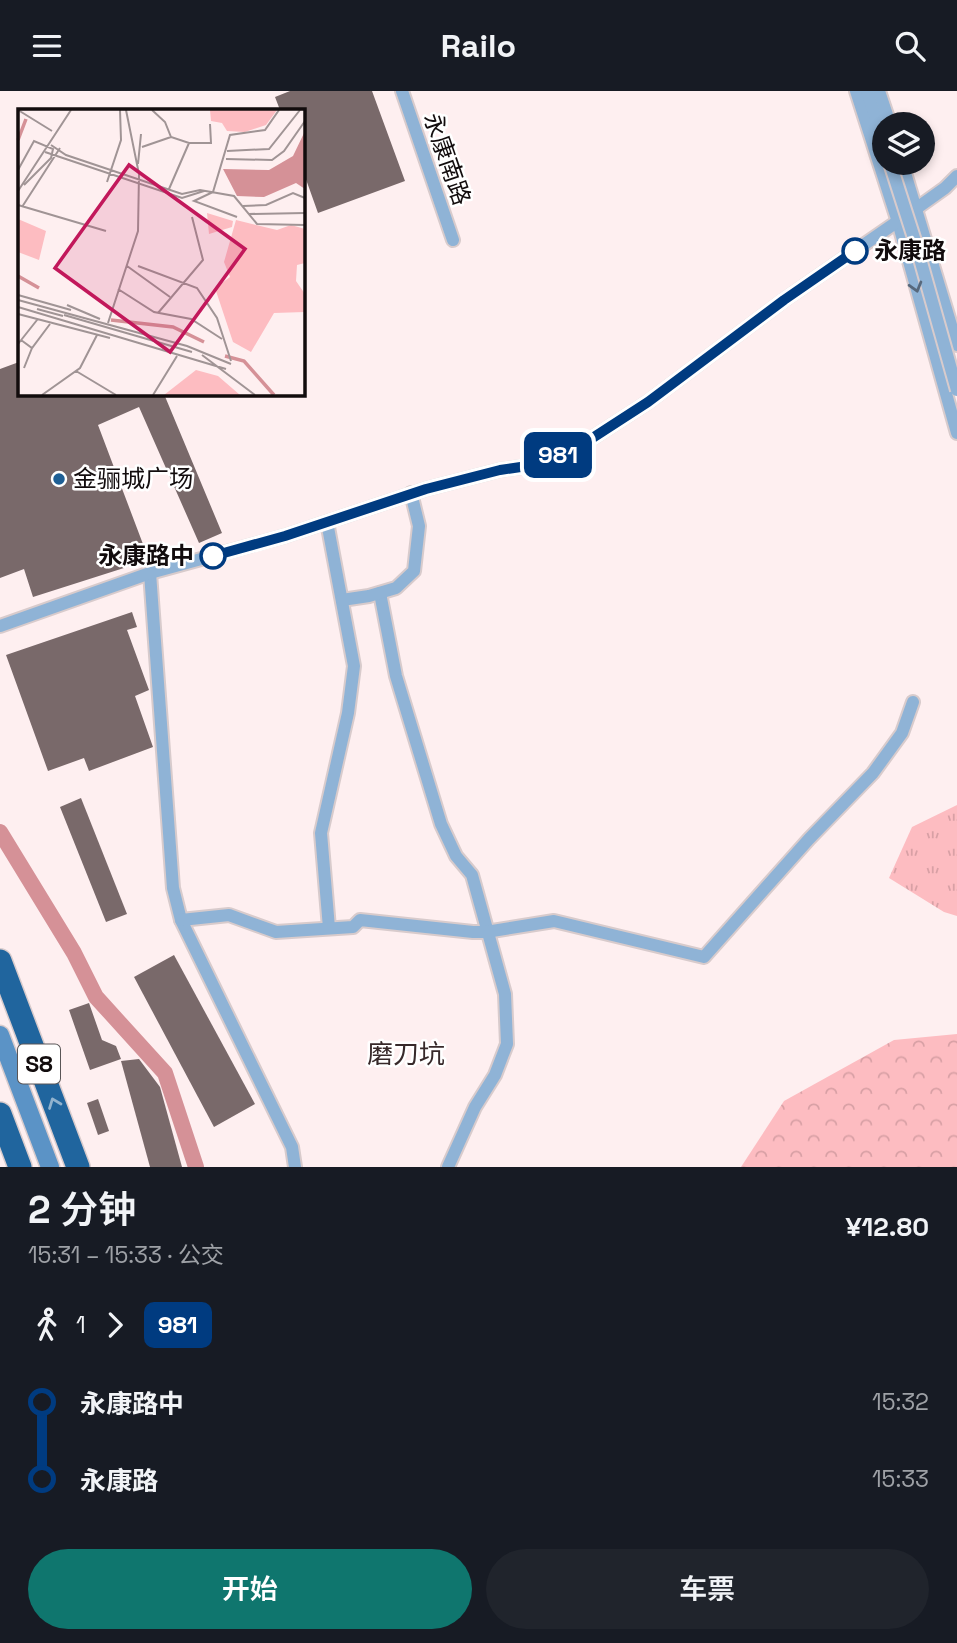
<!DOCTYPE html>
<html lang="zh">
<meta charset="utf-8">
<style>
:root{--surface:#171b24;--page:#20242c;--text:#f1f3f6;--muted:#9ea1a6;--accent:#0f766e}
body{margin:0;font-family:"Space Grotesk","Noto Sans SC",sans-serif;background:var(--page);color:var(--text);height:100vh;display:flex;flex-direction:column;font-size:26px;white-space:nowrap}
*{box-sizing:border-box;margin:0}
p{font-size:23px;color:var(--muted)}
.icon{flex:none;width:38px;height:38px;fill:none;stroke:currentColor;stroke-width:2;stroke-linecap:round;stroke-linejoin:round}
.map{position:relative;height:1076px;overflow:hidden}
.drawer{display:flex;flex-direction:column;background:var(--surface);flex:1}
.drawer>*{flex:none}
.badge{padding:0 14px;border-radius:10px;font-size:24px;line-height:46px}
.controls{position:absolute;left:872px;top:21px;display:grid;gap:14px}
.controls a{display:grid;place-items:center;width:63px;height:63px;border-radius:50%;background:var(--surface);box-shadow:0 4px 10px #0003;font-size:35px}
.map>.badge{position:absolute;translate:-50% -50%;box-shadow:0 0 0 4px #fff}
.legs{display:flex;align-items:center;gap:10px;height:77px;padding:0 28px;font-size:23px}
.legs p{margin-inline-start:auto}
.overview{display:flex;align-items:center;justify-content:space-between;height:119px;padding:0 28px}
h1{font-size:38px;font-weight:600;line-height:52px}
.cta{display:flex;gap:14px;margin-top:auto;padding:14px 28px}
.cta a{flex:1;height:80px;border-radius:42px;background:var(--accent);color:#fff;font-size:28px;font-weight:600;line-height:80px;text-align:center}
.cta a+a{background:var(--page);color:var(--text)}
ul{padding:0 28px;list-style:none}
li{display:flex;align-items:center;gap:24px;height:77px;font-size:26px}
li i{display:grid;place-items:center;width:10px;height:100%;margin:0 9px;background:currentColor}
li i::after{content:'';width:18px;height:18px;margin:-9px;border:5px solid;border-radius:50%;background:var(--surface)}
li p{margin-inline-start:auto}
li:first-child i{background:linear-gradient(#0000 50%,currentColor 0)}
li:last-child i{background:linear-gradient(currentColor 50%,#0000 0)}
header{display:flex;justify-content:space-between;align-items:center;height:91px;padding:0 28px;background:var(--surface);font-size:32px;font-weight:600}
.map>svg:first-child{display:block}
.forest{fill:url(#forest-crowns)}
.park{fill:url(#park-tufts)}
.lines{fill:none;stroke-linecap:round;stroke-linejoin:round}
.canal{stroke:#d59197;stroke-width:16}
.building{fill:#79696a}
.street-casing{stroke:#d8cbcc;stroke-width:16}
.secondary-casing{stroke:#d8cbcc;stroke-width:21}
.highway-casing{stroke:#d8cbcc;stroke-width:26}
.street{stroke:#8fb3d6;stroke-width:12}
.secondary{stroke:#5b93c6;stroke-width:18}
.highway{stroke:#20659e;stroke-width:23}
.street-bridge-casing{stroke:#d8cbcc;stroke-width:16;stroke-linecap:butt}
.street-bridge{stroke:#8fb3d6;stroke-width:12}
.oneway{stroke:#57687c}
.oneway2{stroke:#90b2ce}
.line-1-casing{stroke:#fff;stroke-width:16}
.line-1{stroke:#003b80;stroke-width:10}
.stop-1-dot{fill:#fff;stroke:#003b80;stroke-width:3.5}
.poi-dot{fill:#1e5f95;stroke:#fff;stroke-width:2.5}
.labels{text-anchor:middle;stroke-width:5;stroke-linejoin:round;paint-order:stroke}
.shield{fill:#fff;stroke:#595556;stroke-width:2}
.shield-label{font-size:23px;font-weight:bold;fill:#120c0d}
.street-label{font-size:24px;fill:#120c0d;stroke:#fff}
.stop-label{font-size:24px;font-weight:bold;fill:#120c0d;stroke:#fff;text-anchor:start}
.poi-label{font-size:24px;fill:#120c0d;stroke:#fff;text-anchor:start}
.neighbourhood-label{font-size:26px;fill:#37292a;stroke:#fff}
.inset-river{fill:none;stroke:#d59197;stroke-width:3.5}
.inset-road{fill:none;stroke:#a09495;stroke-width:2}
.view{fill:#c2185b;fill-opacity:0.15;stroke:#c2185b;stroke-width:3.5}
.inset-edge{fill:none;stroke:#120c0d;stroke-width:3.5}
</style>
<header><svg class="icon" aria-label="menu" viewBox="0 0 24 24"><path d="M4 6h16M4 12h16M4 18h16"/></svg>Railo<svg class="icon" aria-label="search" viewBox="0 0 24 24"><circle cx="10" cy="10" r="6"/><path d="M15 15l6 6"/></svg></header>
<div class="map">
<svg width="957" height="1076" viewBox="0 0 957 1076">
<defs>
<pattern id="forest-crowns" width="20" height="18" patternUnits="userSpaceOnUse" patternTransform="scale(1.75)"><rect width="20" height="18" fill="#fdbcc1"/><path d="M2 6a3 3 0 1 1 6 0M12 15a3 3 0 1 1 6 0" fill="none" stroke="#d8a0a5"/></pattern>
<pattern id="park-tufts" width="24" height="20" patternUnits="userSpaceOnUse" patternTransform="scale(1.75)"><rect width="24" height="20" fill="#fdbcc1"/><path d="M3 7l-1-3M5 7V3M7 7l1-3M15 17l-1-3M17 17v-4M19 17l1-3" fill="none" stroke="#d8a0a5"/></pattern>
</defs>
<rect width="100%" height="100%" fill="#feeff0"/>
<polygon class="forest" points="957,943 957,1076 741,1076 784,1010 894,949"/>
<polygon class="park" points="957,714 957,825 944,821 889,787 912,736"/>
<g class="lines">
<polyline class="canal" points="0,741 74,862 96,906 165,982 196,1076"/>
</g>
<g class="building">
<polygon points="290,0 372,0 405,90 318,122 303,80 303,19 280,19 275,6"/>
<polygon points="19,271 19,303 164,303 222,442 199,452 139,316 98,334 149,469 33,506 24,478 0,487 0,278"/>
<polygon points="132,521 137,536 127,539 149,599 135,605 153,656 89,680 84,667 48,680 6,564"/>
<polygon points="81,707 127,823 106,831 60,716"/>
<polygon points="174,864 255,1013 214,1036 134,886"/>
<polygon points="89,912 102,949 116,955 121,968 90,979 69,919"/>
<polygon points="139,968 160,996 182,1076 150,1076 121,970"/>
<polygon points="98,1008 109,1040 98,1044 87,1012"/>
</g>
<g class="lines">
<defs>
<g id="street">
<polyline points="402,0 453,149"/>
<polyline points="856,0 898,131 957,342"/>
<polyline points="867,0 884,52"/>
<polyline points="879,0 890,33"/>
<polyline points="902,72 957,254"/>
<polyline points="327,431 354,575 348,622 321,742 329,837"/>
<polyline points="150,482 173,797 181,829 292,1056 295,1076"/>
<polyline points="380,502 396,585 441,733 456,765 472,784 505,903 507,953 495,984 475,1016 448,1076"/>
<polyline points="342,509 369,505 396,497 414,480 419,435 411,402"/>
<polyline points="0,535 150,482 285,445 426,398 500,379 541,373 594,346 648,311 784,209 917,117 945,97 957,85"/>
<polyline points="181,829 229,824 276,841 353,836 360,829 473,841 486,841 554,830 704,866 809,748 873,682 902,642 913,611"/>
</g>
<polyline id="secondary" points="0,944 50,1076"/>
<g id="highway">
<polyline points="0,870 78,1076"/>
<polyline points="0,1023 20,1076"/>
</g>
</defs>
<use href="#street" class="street-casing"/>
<use href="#secondary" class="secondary-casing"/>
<use href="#highway" class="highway-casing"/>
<use href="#street" class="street"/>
<use href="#secondary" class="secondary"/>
<use href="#highway" class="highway"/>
<defs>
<polyline id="street-bridge" points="890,72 915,150 957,299"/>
</defs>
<use href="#street-bridge" class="street-bridge-casing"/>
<use href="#street-bridge" class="street-bridge"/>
</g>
<defs><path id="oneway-chevron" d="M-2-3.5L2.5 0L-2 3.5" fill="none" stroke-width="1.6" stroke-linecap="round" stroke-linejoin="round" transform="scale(1.75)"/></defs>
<use class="oneway" href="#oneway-chevron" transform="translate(916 196) rotate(74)"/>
<use class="oneway2" href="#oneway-chevron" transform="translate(54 1012) rotate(-111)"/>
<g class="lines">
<defs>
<polyline id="line-1" points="213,465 285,445 426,398 500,379 541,373 594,346 648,311 784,209 855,160"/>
</defs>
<use href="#line-1" class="line-1-casing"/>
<use href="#line-1" class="line-1"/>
</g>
<g class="stop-1-dot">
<circle cx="855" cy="160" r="12"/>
<circle cx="213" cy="465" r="12"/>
</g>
<circle class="poi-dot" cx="59" cy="388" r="7"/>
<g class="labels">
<rect class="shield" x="18" y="953.5" width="42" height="39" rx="5"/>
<g class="shield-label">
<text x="39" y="981">S8</text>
</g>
<g class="street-label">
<text transform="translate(447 68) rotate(71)" y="8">永康南路</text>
</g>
<g class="stop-label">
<text x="874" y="168">永康路</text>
<text x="194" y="473" text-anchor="end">永康路中</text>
</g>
<g class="poi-label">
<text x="73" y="396">金骊城广场</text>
</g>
<g class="neighbourhood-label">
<text x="406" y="972">磨刀坑</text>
</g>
</g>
<g transform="translate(18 18)">
<rect width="287" height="287" fill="#feeff0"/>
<path d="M192,1H259L248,16L227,23L209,22L204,14L193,12ZM218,111L259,121L273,116L287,120V154L279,156L278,172L287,185V203L256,204L233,243L215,233L197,179L212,168L206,153Z" fill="#fdbcc1"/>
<path d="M189,104L215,112L214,118L191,125ZM0,110L28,122L21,151L0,143ZM178,261L200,267L222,286H146Z" fill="#fdbcc1"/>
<path d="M287,22V80L278,74L246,88L219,87L205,60L251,61L275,47Z" fill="#d59197"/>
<path class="inset-river" d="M0,31L8,10M0,167L21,179M93,211L155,218L186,233M207,247L226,252L256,286"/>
<path class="inset-road" d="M0,1L34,22M134,1L147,13L153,28L171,34H193L192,15M33,36L48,46L164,85L182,81L216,87L239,115L287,116M124,38L153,28M209,42L251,40L282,1M27,43L164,89L186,82M208,50L254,51L266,42L287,12M120,55L123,25M0,61L16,32L35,40L33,49L6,76M89,73L103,31L102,1M151,80L171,34M0,82L53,1M0,96L88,122M225,97L248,96L275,84L287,89M4,98L42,39M231,105L287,104M219,108L176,92L195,83L212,26L247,21L261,1M109,157L152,188M120,157L179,179L199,209L213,252M100,180L136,203L173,210L204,230M0,186L53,201M0,191L169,237L213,255M49,196L82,210M0,198L208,260M19,200L45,207M140,204L185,151L174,108M0,205L92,229M46,206L174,243M90,214L120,122L121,65L108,1M3,231L14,239L32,215M0,235L19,211M184,246L237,286M6,259L14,239M58,262L98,286M24,286L62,259L79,226M135,286L159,247"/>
<path class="view" d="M111,56L227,140L152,243L37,159Z"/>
<rect width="287" height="287" class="inset-edge"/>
</g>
</svg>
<div class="controls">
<a><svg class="icon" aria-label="layers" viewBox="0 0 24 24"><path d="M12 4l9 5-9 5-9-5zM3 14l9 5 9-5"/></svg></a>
</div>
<b class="badge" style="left:558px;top:364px;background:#003b80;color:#fff">981</b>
</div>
<section class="drawer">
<div class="overview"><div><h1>2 分钟</h1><p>15:31 – 15:33 · 公交</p></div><b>¥12.80</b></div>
<div class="legs"><svg class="icon" aria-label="walk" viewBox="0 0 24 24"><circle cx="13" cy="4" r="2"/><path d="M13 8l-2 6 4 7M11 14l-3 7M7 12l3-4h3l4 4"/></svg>1<svg class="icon" aria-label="forward" viewBox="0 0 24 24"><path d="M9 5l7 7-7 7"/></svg><b class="badge" style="background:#003b80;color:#fff">981</b></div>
<ul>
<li><i style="color:#003b80"></i><b>永康路中</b><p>15:32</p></li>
<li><i style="color:#003b80"></i><b>永康路</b><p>15:33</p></li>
</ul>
<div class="cta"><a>开始</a><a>车票</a></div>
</section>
